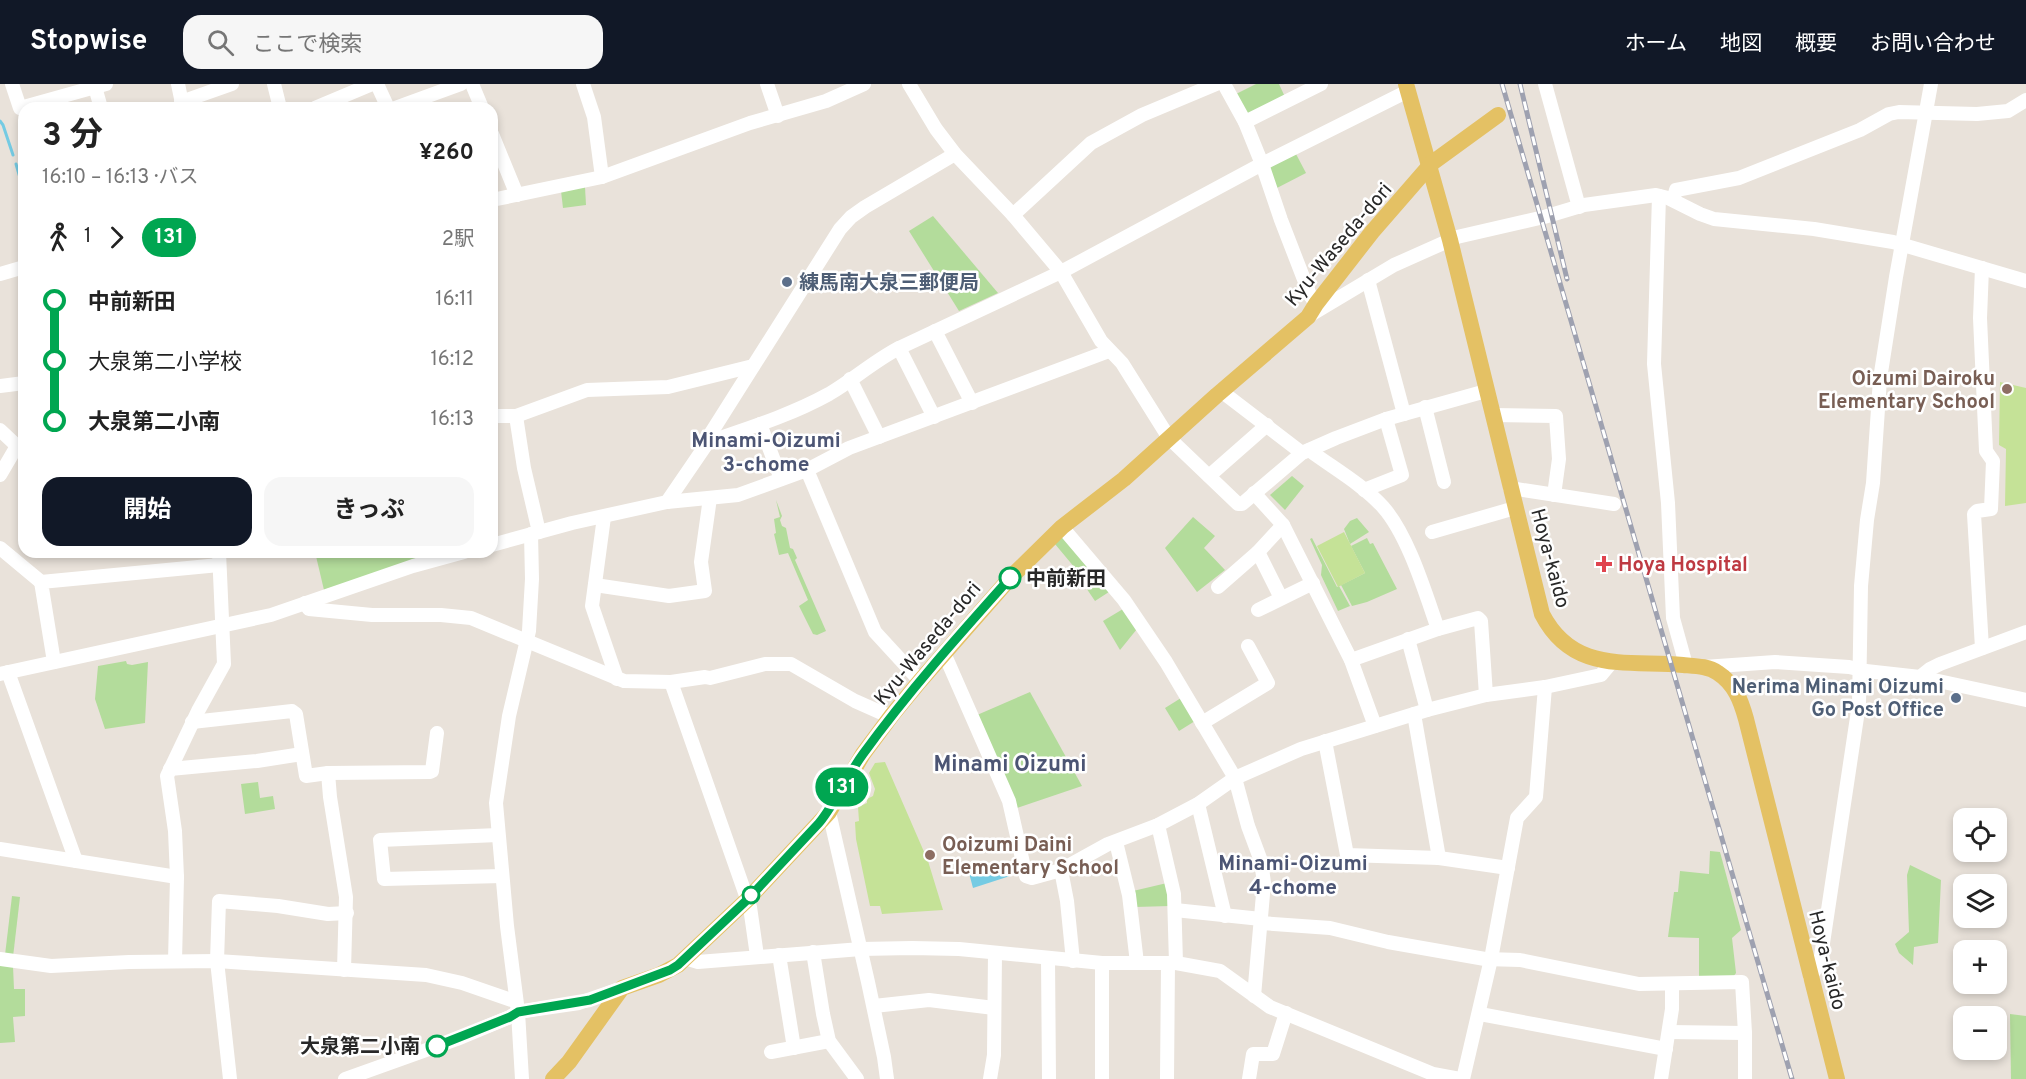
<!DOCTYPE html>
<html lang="ja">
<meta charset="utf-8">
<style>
:root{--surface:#fff;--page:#f6f6f6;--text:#222;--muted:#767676;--accent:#111827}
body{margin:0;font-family:Overpass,"Noto Sans JP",sans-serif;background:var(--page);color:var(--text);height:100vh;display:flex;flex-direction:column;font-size:22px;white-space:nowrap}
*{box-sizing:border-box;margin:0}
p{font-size:20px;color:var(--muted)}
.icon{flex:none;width:33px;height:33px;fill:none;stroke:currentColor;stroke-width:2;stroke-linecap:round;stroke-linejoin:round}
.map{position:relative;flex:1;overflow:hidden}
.details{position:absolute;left:18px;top:18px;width:480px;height:456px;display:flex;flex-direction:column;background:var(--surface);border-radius:18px;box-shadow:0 3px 9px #0003}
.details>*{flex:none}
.badge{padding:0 12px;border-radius:20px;font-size:21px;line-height:39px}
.fabs{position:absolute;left:1953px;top:724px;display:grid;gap:12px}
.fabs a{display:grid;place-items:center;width:54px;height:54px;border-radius:12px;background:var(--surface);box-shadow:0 3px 9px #0003;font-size:30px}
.map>.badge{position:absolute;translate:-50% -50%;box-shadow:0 0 0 3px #fff}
.legs{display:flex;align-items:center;gap:9px;height:66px;padding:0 24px;font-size:20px}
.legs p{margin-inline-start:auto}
.headline{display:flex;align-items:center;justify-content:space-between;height:102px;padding:0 24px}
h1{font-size:33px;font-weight:700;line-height:45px}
.button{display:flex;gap:12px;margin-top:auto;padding:12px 24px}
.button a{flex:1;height:69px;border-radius:18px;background:var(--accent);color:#fff;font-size:24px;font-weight:700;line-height:69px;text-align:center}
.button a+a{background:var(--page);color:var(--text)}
ul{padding:0 24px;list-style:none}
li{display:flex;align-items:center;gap:21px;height:60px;font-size:22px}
li i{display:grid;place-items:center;width:9px;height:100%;margin:0 8px;background:currentColor}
li i::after{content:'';width:15px;height:15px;margin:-8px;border:4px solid;border-radius:50%;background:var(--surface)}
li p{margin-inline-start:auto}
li:first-child i{background:linear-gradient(#0000 50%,currentColor 0)}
li:last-child i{background:linear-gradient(currentColor 50%,#0000 0)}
header{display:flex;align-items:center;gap:36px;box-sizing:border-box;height:84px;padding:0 30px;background:var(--accent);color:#fff}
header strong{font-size:28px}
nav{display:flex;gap:33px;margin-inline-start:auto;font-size:21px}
.search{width:420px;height:54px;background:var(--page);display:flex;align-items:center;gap:15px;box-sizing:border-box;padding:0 21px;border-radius:18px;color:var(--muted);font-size:22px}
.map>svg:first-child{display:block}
.green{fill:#b3dc9b}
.pitch{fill:#c5e297}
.water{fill:#75cbe3}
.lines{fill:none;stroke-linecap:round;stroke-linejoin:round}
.stream{stroke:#75cbe3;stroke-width:3}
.minor{stroke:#fff;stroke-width:14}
.major{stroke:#e4c164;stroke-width:16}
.rail-casing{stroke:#9ea1b0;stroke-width:5}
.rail{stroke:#fff;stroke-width:3;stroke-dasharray:9;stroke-linecap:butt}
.line-1-casing{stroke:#fff;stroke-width:14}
.line-1{stroke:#00a651;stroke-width:9}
.service-dot{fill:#5c6f8a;stroke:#fff;stroke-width:2}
.education-dot{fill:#8d6e63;stroke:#fff;stroke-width:2}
.health-dot{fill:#e0444e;stroke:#fff;stroke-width:2}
.stop-1-dot{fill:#fff;stroke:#00a651;stroke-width:3}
.labels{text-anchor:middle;stroke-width:5;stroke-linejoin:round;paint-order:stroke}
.street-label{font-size:20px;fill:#282828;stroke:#fff}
.service-label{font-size:20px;font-weight:bold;fill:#4e5e75;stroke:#fff;text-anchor:start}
.education-label{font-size:20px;font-weight:bold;fill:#785e54;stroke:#fff;text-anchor:end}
.health-label{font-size:20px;font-weight:bold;fill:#be3a42;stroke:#fff;text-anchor:start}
.stop-label{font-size:20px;font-weight:bold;fill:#282828;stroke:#fff;text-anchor:start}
.neighbourhood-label{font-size:21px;font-weight:bold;fill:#4c5574;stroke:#fff}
.quarter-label{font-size:22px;font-weight:bold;fill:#4c5574;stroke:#fff}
</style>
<header>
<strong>Stopwise</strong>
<div class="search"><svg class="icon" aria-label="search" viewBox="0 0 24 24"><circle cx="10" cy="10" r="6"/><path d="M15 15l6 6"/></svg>ここで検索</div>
<nav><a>ホーム</a><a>地図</a><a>概要</a><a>お問い合わせ</a></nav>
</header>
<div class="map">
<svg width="2026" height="995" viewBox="0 0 2026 995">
<rect width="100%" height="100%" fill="#e9e2da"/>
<g class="green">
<polygon points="1256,0 1279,0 1285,13 1249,31 1234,11"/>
<polygon points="1296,70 1306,89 1275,105 1269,86 1270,83"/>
<polygon points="585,103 586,121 563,124 561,107"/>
<polygon points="933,132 998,209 959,227 909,147"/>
<polygon points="1292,392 1304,402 1285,426 1270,411"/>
<polygon points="776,416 782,432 780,436 782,442 786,444 790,464 793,465 797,474 795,476 826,547 817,551 813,550 799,522 808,516 788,469 779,471 774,450 776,449 774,435 780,433"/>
<polygon points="1193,433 1215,452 1204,464 1225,486 1197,508 1165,464"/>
<polygon points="1357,434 1369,448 1350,460 1344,445 1350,437"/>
<polygon points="1063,451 1112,506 1095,517 1078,492 1080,490 1055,460"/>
<polygon points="1312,454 1337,503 1339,502 1350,522 1338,527 1321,491 1322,481 1310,455"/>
<polygon points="1367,454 1370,460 1373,459 1397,505 1367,518 1352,522 1341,501 1365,489 1351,462"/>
<polygon points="315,468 435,468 435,469 324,506"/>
<polygon points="1123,525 1137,545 1120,566 1103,537"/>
<polygon points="126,577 127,580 132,581 148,578 145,639 105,645 95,615 98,582"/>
<polygon points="1030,608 1082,702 1017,724 977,631"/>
<polygon points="1181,614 1195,637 1179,647 1165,624"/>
<polygon points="258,698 260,714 273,712 275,725 245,730 241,700"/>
<polygon points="1710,767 1720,768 1741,846 1732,854 1736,889 1733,893 1699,894 1699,854 1668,853 1674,808 1678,808 1680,787 1709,790"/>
<polygon points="1910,781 1941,796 1938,859 1914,863 1913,881 1899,869 1895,860 1909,848 1907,791"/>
<polygon points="1167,799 1170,822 1135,823 1133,807"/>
<polygon points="12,812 20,813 13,873 5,871"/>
<polygon points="0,880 13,882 14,905 25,905 25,932 13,933 15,958 0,959"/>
<polygon points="2010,930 2026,932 2026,995 2011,995"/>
</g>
<g class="pitch">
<polygon points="2000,298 2026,304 2026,419 2005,422 2006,365 1999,361"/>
<polygon points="1344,448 1365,489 1338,503 1317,462"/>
<polygon points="885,678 928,777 943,826 882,830 880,822 870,822 856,755 855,738 859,737 858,723 867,719 867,715 873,712 875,705 869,689 875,679"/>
</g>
<polygon class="water" points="1006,778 1010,792 973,804 969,789"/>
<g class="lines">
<g class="stream">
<polyline points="0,37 3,41 13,71"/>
<polyline points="16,80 23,104"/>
</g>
<g class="minor">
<polyline points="12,0 20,24 106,0"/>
<polyline points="178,0 183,24"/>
<polyline points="274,0 280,24"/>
<polyline points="377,0 388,24"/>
<polyline points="472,0 482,24"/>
<polyline points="583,0 594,33 602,93"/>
<polyline points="767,0 778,32"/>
<polyline points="909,0 936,45 955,70 1013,131 1061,188 1101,257 1122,279 1169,354 1238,420 1242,420 1302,369 1336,354 1386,335 1486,307"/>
<polyline points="1224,0 1245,38 1262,80 1281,136 1310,211 1319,225"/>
<polyline points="1545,0 1579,123"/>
<polyline points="95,3 101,24"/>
<polyline points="181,18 232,0"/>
<polyline points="315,24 372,0"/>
<polyline points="395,24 461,0"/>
<polyline points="1245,38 1321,0"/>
<polyline points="492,50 517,111"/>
<polyline points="1659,112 1654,280 1668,419 1673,534 1686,581"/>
<polyline points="492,116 602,93 750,39 826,17 864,0"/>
<polyline points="1673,116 1676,106 1739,94 1860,46 1889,30 1899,28 1977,30 2008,27 2026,16"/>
<polyline points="1013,131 1091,59 1142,31 1216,0"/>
<polyline points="1982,184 1980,234 1986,367 1993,377 1991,425 1977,427 1974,430 1982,564"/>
<polyline points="0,190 24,183"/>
<polyline points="1368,196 1404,330"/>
<polyline points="1312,230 1394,181 1457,153 1544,133 1584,121 1656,111 1668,114 1700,130 1714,135 1814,145 1893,158 2026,197"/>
<polyline points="935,247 972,319"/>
<polyline points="899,264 934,333"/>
<polyline points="850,295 879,353"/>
<polyline points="0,302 24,299"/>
<polyline points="1221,307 1302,369"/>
<polyline points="1425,323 1444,398"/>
<polyline points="1493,331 1556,332 1559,375 1554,411"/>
<polyline points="492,332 516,332 587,306 668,303 753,282"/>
<polyline points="516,332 524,384 539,448"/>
<polyline points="760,340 781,395"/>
<polyline points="0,346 17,362 0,391"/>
<path d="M708,358C749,344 791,331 829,310C853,296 874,277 899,264L1061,188L1262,80L1408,7"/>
<path d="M1309,366C1333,384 1362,400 1383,423C1408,451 1425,508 1438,545"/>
<polyline points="807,386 875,548 920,597"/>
<polyline points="1209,392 1267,341"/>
<polyline points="1510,404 1614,420"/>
<polyline points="1364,406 1402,391 1386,335"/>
<polyline points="1254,409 1283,441 1292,459 1351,576 1375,642"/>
<polyline points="667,418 708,358 711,349 840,145 851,133 865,123 955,70"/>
<polyline points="604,433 592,522 617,595"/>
<polyline points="1062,443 1124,516 1166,578 1235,694 1248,742 1261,777 1264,799 1254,912"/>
<polyline points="1432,448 1515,424"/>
<polyline points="492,461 572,439 667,418 738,411 807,386 849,364 1109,267"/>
<polyline points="0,464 41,498"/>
<polyline points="1258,468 1281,514"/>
<polyline points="595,501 669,512 705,507 701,478 710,414"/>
<polyline points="1218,503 1258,468 1283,441"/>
<polyline points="305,519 309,525 372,531 441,531 471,534 624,597 671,598 705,593 710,594 765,580 791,580 855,617 891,633"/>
<polyline points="1258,526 1313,499"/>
<polyline points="1408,555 1427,626"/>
<polyline points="944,569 1009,717 1026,792 1032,794 1061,786 1108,760 1158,741 1198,720 1235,694 1301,665 1427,626 1486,611 1545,603 1601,591 1611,579"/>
<polyline points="1351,576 1438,545 1478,534 1481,537 1486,611"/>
<polyline points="54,578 41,498 219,481"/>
<polyline points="1704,583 1775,578 1849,583 1866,587 1920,593 2026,616"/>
<polyline points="8,588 76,777"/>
<polyline points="0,590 271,531 413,482 464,468"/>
<polyline points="1920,593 1930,585 1940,580 2026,548"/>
<polyline points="671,598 750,823 757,872"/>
<polyline points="1414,630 1439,774"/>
<polyline points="192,638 292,627 296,630 306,692 328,689 430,688 432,687 437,649"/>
<polyline points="1202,639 1268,599 1248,562"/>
<polyline points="1325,657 1347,771 1439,774 1508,784"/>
<polyline points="170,685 257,677 302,670"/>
<polyline points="328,689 330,713 346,813 344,886"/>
<polyline points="1198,720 1225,832"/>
<polyline points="829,728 868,898 884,973 887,995"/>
<polyline points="1158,741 1174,810 1176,879"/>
<polyline points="498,751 380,756 384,795 502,792"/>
<polyline points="1116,758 1129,811 1137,879"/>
<polyline points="0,765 177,793"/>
<polyline points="1061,786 1067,817 1073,877"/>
<polyline points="1175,826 1261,835"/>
<polyline points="1261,839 1330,844 1388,858 1485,875 1520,876 1639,900 1742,898 1745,949 1745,995"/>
<polyline points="813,868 823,930 829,957 857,995"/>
<polyline points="779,871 794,964"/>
<polyline points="685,874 698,878 861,865 912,864 959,865 1102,879 1176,879 1220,887 1270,923 1433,990 1460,995"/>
<polyline points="0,875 51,882 129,878 217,877 426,891 462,899 511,916 515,915"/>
<polyline points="1048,875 1049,995"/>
<polyline points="175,877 177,793 175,747 167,692 198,627 224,580 219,468"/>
<polyline points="1810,893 1820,879 1859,620 1861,502 1867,436 1873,399 1880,295 1896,193 1931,0"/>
<polyline points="874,922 929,916 994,924"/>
<polyline points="1480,930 1666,965"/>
<polyline points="1669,948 1745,949"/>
<polyline points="771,968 829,957"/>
<polyline points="230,995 217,877 219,817 278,822 328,830 347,829"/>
<polyline points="345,995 457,955 510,933 518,928 579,919 622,904"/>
<polyline points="522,995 518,928 507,842 496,719 509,632 529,547 532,495 531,450"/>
<polyline points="990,995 994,971 995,869"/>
<polyline points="1102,995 1102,879"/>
<polyline points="1167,995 1168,879"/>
<polyline points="1249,995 1253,970 1273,970 1286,929"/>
<polyline points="1463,995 1491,875 1517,734 1536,713 1545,603"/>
<polyline points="1661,995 1672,925 1672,900"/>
</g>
<g class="major">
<path d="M1406,0L1450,156L1542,530C1573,590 1627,576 1683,581C1695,582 1708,582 1718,589C1735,600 1741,617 1746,635L1837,995"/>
<polyline points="553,995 569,978 622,904 659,891 678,881 748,815 819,739 829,728 863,670 892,631 920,597 1012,492 1062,443 1124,395 1217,311 1308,233 1316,220 1372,148 1432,79 1498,31"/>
</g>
<defs>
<g id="rail">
<polyline points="1502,0 1792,995"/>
<polyline points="1520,0 1567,195"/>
</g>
</defs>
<use href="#rail" class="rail-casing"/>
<use href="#rail" class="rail"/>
</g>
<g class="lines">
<defs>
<path id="line-1" d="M437,962L510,933L518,928L590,916L670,886L678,881L748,815L819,739C836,718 847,692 863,670C908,608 959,551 1010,494"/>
</defs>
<use href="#line-1" class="line-1-casing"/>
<use href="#line-1" class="line-1"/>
</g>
<g class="service-dot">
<circle cx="787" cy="198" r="6"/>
<circle cx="1956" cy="614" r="6"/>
</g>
<g class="education-dot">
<circle cx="2007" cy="305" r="6"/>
<circle cx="930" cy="771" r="6"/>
</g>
<path class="health-dot" d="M1601 471h6v6h6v6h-6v6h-6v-6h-6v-6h6z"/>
<g class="stop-1-dot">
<circle cx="1010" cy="494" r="10"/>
<circle cx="751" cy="811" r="8"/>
<circle cx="437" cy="962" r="10"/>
</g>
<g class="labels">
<g class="street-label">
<text transform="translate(1338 160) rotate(-50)" y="7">Kyu-Waseda-dori</text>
<text transform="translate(1551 474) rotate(75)" y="7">Hoya-kaido</text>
<text transform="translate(927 559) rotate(-50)" y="7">Kyu-Waseda-dori</text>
<text transform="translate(1828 876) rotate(76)" y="7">Hoya-kaido</text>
</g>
<g class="service-label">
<text x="799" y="205">練馬南大泉三郵便局</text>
<text x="1944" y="609" text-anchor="end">Nerima Minami Oizumi<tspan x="1944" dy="23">Go Post Office</tspan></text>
</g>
<g class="education-label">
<text x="1995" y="301">Oizumi Dairoku<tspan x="1995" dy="23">Elementary School</tspan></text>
<text x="942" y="767" text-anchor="start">Ooizumi Daini<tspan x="942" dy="23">Elementary School</tspan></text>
</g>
<g class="health-label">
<text x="1618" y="487">Hoya Hospital</text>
</g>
<g class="stop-label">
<text x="1026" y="501">中前新田</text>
<text x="420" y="969" text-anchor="end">大泉第二小南</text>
</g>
<g class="neighbourhood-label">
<text x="766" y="363">Minami-Oizumi<tspan x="766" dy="24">3-chome</tspan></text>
<text x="1293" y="786">Minami-Oizumi<tspan x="1293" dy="24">4-chome</tspan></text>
</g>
<g class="quarter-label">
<text x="1010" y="687">Minami Oizumi</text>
</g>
</g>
</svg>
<div class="fabs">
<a><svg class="icon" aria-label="locate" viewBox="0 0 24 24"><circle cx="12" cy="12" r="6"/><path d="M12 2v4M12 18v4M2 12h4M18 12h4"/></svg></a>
<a><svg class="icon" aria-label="layers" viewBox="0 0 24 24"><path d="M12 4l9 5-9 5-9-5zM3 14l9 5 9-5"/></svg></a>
<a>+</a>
<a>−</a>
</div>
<b class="badge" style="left:842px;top:703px;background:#00a651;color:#fff">131</b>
<section class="details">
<div class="headline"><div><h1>3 分</h1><p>16:10 – 16:13 · バス</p></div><b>¥260</b></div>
<div class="legs"><svg class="icon" aria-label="walk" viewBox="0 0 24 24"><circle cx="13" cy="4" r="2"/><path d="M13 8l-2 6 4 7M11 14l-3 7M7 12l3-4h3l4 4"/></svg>1<svg class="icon" aria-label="forward" viewBox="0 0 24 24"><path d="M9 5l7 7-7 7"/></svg><b class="badge" style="background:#00a651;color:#fff">131</b><p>2駅</p></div>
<ul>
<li><i style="color:#00a651"></i><b>中前新田</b><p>16:11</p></li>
<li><i style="color:#00a651"></i><span>大泉第二小学校</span><p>16:12</p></li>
<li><i style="color:#00a651"></i><b>大泉第二小南</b><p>16:13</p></li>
</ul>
<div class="button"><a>開始</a><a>きっぷ</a></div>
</section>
</div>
